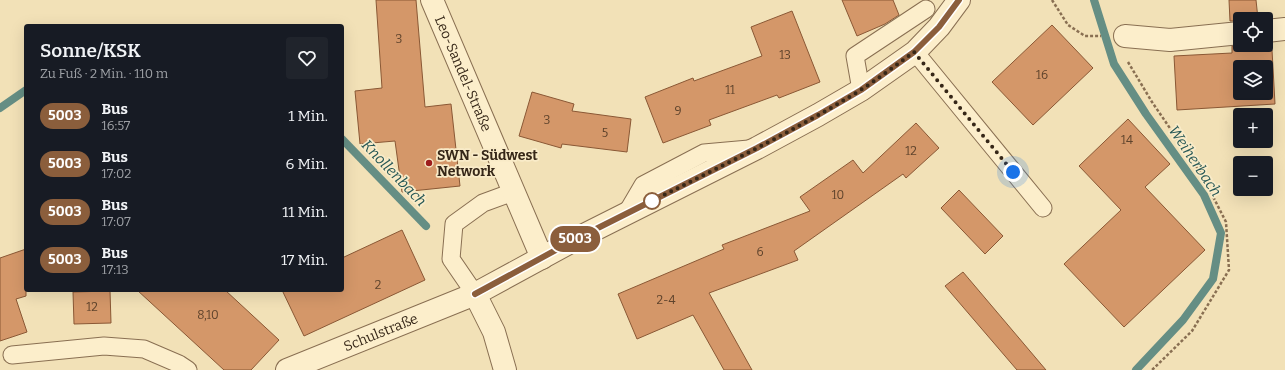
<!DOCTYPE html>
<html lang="de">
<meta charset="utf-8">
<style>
:root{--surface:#171b24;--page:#20242c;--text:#f1f3f6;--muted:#9ea1a6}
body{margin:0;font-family:Bitter,serif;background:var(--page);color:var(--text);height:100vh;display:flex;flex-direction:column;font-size:15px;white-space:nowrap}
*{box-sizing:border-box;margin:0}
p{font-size:13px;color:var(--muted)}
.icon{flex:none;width:22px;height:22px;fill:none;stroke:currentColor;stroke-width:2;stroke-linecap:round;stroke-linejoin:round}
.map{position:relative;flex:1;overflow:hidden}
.details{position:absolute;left:24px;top:24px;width:320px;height:268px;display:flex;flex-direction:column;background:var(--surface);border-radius:4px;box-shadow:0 4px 16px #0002}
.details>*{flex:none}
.badge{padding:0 8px;border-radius:13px;font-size:14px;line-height:26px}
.tools{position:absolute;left:1233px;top:12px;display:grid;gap:8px}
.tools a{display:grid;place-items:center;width:40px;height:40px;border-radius:4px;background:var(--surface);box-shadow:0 4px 16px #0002;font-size:20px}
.you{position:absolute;width:20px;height:20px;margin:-10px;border:3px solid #fff;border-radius:50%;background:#1a73e8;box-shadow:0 0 0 6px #1a73e833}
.map>.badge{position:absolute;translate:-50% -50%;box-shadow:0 0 0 2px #fff}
.round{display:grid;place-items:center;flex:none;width:42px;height:42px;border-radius:4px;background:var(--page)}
.headline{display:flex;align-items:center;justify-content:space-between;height:68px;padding:0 16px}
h1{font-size:19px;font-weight:600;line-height:30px}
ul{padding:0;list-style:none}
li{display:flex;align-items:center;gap:12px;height:48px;padding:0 16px}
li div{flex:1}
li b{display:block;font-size:15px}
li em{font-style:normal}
li .badge{min-width:44px;font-weight:700;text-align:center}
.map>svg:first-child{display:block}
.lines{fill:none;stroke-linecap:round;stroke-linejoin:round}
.stream{stroke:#658e84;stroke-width:8}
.building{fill:#d49769;stroke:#8a5835;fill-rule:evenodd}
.service-casing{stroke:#896f52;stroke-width:19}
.minor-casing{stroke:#896f52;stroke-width:24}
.tertiary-casing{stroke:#896f52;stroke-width:24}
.path{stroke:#896f52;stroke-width:2.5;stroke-dasharray:3 2;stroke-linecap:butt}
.service{stroke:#fceecb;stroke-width:17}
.minor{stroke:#fceecb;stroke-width:22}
.tertiary{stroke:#fceecb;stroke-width:22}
.line-casing{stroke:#fff;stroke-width:9}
.line{stroke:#8b5e3c;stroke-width:6}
.walk{stroke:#362718;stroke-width:4;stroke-dasharray:0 7.2}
.poi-dot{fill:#9d1d1c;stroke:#f9ebc8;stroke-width:1.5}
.stop-dot{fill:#fff;stroke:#8b5e3c;stroke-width:2}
.labels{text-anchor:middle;stroke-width:3.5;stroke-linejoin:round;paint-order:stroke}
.number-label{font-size:12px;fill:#5e432c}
.street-label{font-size:14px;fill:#362718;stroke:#f9ebc8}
.poi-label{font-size:14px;font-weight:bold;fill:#362718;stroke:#f9ebc8;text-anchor:start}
.water-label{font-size:15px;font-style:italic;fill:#265755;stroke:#f9ebc8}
</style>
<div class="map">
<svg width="1285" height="370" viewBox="0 0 1285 370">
<rect width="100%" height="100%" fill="#f2e1b7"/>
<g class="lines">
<g class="stream">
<polyline points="1094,0 1114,64 1146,114 1204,195 1221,233 1213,279 1183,320 1136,370"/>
<polyline points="0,108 26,90"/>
<polyline points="342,139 426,226"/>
</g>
</g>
<g class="building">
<polygon points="376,0 416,0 425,107 451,104 460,186 402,192 395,141 360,144 355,91 382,88"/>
<polygon points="842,0 893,0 899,15 885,24 857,36"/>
<polygon points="1229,0 1256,0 1258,19 1240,19 1240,21 1230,21"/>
<polygon points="792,11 820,82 779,98 777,95 709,120 711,125 663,143 645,97 693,78 694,81 762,56 751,27"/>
<polygon points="1052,25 1093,68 1033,125 992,82"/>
<path d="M1243,45H1260V51L1272,50L1275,104L1177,110L1174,56L1232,53V46ZM1240,67H1266V93H1240Z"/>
<polygon points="532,92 574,104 572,111 631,119 627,152 562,144 561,148 519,136"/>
<polygon points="1128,119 1170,164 1145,187 1205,250 1124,327 1064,264 1121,210 1079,166"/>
<polygon points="916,123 939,148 906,178 903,174 794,251 798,260 709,293 752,370 724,370 693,315 637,339 618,294 724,249 722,245 810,211 800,197 853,160 863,173"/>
<polygon points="959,190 1003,236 985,254 941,208"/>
<polygon points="402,230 425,280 304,336 282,290 342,290 342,258"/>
<polygon points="26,249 26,296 16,299 27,332 0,341 0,258"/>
<polygon points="963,272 1046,370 1017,370 945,286"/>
<polygon points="137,290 225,290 279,340 251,370 224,370"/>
<polygon points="110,291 111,323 74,324 73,292"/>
</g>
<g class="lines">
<defs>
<g id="service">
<polyline points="915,52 1043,208"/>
<polyline points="861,90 855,56 926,9"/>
<polyline points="626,214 643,185 704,153 749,149"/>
<polyline points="475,294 451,259 454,224 483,203 513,192"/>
<polyline points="12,355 104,346 144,349 179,364 188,370"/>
</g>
<g id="minor">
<path id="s1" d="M432,0L542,258"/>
<polyline points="1266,31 1285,29"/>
<polyline points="1125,36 1170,40 1240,33"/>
<polyline points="475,294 494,332 505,370"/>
</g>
<g id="tertiary">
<path id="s2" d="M287,370L475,294L578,238L757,148L818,115L861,90L915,52L939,27L959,0"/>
</g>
</defs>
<use href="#service" class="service-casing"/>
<use href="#minor" class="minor-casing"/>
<use href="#tertiary" class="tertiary-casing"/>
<g class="path">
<polyline points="1052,0 1068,25 1085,36 1101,36"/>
<polyline points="1128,62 1152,102 1202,175 1226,222 1229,270 1192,331 1152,370"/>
</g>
<use href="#service" class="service"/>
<use href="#minor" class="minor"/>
<use href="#tertiary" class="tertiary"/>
</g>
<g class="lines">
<defs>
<polyline id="line" points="475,294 578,238 757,148 818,115 861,90 914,52 939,27 959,0"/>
</defs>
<use href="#line" class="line-casing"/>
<use href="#line" class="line"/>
<path class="walk" d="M652,201C721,166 793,132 859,91C878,79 896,65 914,52L1013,172"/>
</g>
<circle class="poi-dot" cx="429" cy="163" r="4"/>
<circle class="stop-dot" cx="652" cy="201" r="8"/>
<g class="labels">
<g class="number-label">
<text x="399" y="43">3</text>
<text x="785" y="59">13</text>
<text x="1042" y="79">16</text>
<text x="730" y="94">11</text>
<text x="678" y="115">9</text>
<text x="547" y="124">3</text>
<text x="605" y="137">5</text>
<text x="1127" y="144">14</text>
<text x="911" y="155">12</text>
<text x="838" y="199">10</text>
<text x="760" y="256">6</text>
<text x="378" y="289">2</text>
<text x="666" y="304">2-4</text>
<text x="92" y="311">12</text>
<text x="208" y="319">8,10</text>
</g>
<g class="street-label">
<text dy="5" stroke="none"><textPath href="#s1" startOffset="80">Leo-Sandel-Straße</textPath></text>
<text dy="5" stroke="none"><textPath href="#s2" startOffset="101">Schulstraße</textPath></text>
</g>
<g class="poi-label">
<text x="437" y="160">SWN - Südwest<tspan x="437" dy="16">Network</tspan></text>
</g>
<g class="water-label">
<text transform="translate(1195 161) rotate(56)" y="5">Weiherbach</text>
<text transform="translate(394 173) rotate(46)" y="5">Knollenbach</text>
</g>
</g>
</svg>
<div class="tools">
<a><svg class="icon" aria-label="locate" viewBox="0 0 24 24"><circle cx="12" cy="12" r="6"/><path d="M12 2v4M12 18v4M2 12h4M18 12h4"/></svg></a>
<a><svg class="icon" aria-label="layers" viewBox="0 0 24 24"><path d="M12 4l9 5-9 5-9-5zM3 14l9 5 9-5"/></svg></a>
<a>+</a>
<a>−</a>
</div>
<div class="you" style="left:1013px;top:172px"></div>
<b class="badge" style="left:575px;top:239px;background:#8b5e3c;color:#fff">5003</b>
<section class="details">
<div class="headline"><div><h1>Sonne/KSK</h1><p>Zu Fuß · 2 Min. · 110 m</p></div><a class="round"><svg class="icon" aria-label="heart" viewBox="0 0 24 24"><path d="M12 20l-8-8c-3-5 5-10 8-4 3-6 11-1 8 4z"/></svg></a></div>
<ul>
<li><span class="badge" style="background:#8b5e3c;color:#fff">5003</span><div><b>Bus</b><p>16:57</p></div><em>1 Min.</em></li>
<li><span class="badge" style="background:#8b5e3c;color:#fff">5003</span><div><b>Bus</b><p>17:02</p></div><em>6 Min.</em></li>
<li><span class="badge" style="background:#8b5e3c;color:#fff">5003</span><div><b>Bus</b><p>17:07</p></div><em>11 Min.</em></li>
<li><span class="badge" style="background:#8b5e3c;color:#fff">5003</span><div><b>Bus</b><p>17:13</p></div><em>17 Min.</em></li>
</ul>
</section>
</div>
